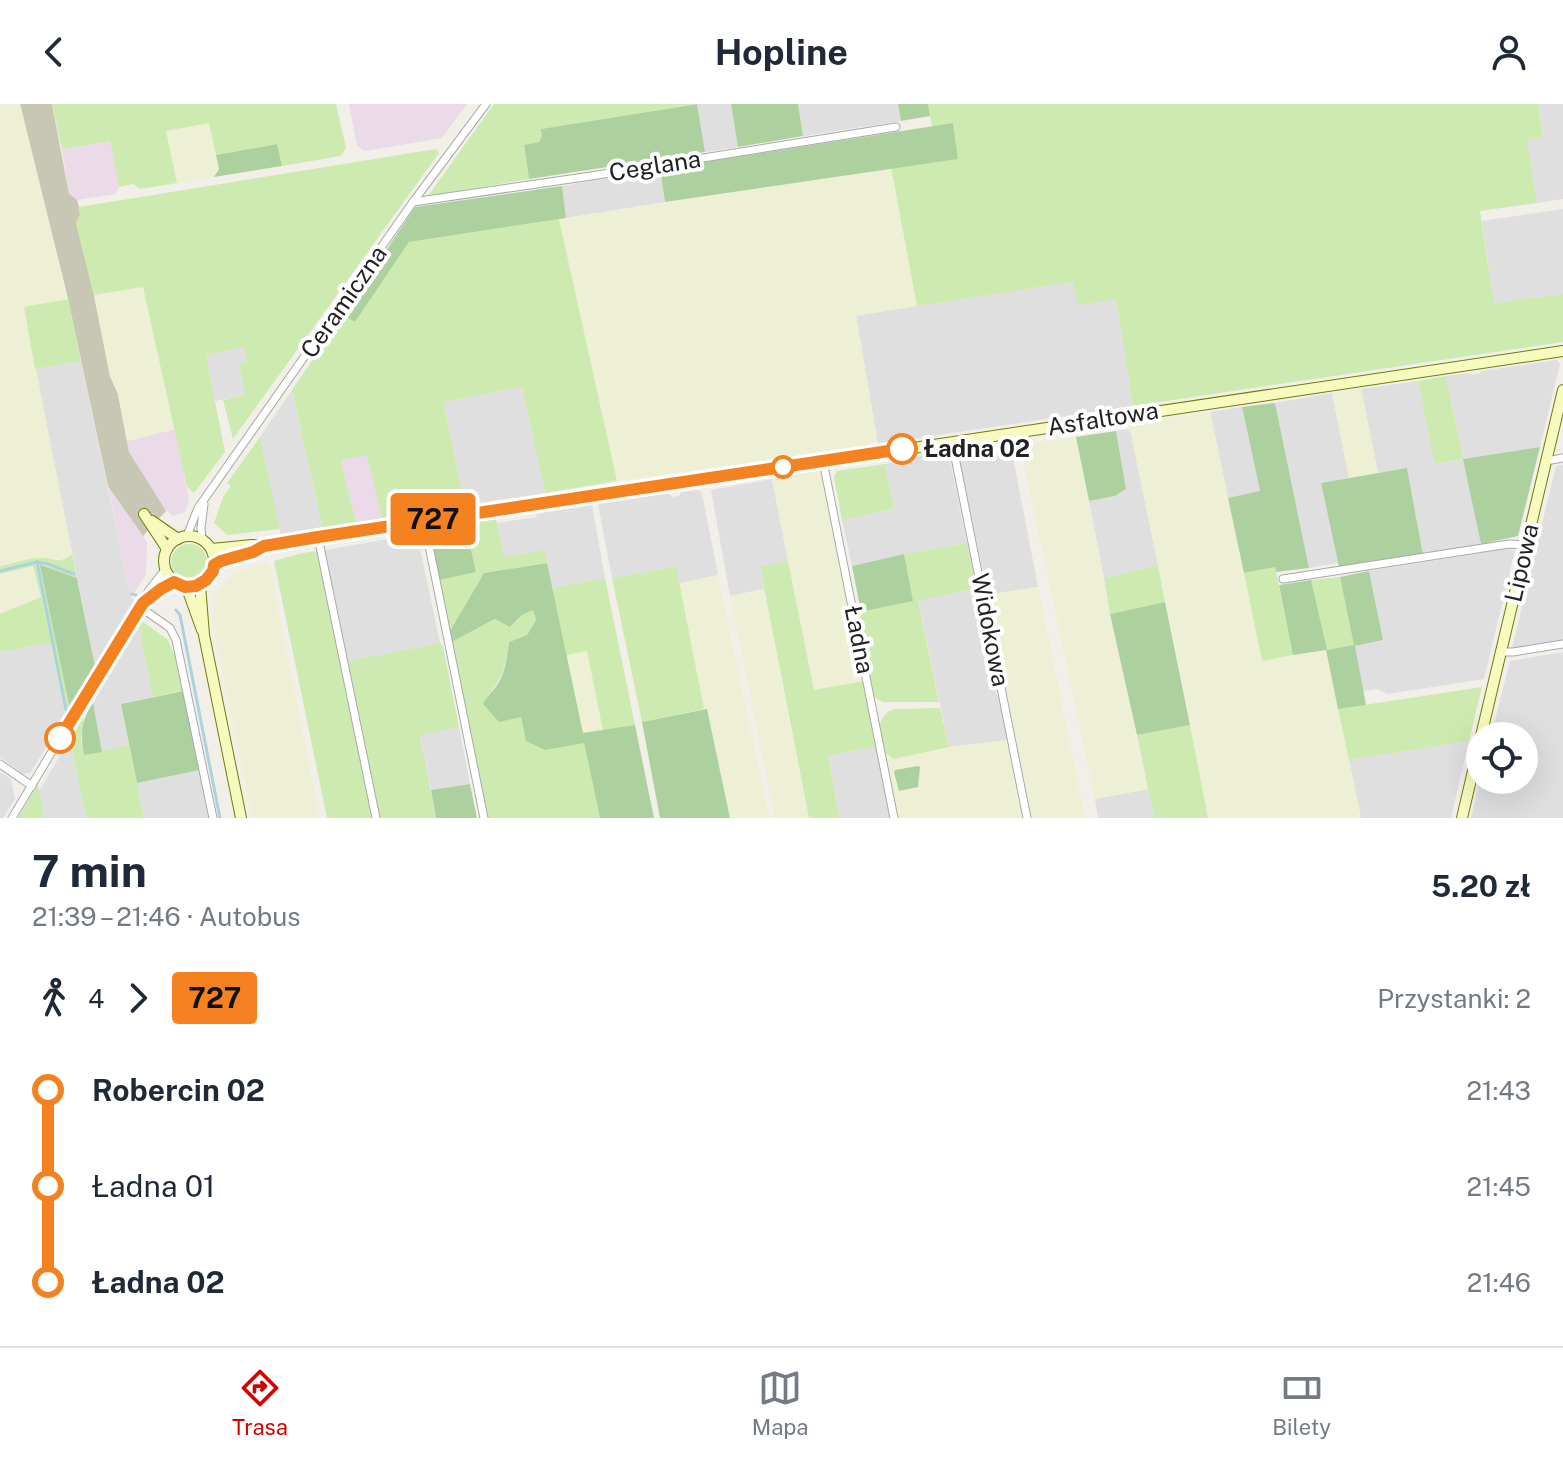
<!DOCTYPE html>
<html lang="pl">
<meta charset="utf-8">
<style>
:root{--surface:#fff;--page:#f2f2f3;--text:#1f2937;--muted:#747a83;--line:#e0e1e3;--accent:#d40000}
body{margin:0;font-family:"Public Sans",sans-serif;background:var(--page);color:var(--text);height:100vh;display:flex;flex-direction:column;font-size:30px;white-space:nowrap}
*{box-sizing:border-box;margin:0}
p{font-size:26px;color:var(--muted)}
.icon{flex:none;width:44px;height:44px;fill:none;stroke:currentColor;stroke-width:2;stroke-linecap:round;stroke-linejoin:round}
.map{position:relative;height:714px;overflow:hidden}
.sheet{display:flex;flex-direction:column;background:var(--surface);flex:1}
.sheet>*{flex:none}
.badge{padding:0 16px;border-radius:6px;font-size:28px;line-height:52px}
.controls{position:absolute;left:1466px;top:618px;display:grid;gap:16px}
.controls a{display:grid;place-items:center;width:72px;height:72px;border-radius:50%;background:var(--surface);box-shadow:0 8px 32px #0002;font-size:40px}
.map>.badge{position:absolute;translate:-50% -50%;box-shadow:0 0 0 4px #fff}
.legs{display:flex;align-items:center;gap:12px;height:88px;padding:0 32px;font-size:26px}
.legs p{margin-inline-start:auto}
.head{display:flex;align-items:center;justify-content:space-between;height:136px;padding:0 32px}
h1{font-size:44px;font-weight:700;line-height:60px}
ul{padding:0 32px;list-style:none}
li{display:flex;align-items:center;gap:28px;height:96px;font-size:30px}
li i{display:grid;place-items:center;width:12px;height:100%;margin:0 10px;background:currentColor}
li i::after{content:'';width:20px;height:20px;margin:-10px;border:6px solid;border-radius:50%;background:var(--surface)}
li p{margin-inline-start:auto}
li:first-child i{background:linear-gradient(#0000 50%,currentColor 0)}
li:last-child i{background:linear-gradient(currentColor 50%,#0000 0)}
header{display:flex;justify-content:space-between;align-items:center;height:104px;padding:0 32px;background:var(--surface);font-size:36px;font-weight:700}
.dock{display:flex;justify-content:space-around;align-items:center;height:112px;border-top:2px solid var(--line);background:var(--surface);font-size:22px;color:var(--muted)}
.dock a{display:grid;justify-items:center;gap:4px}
.dock .on{color:var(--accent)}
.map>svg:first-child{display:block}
.residential{fill:#e0dfdf}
.industrial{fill:#ebdbe8}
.construction{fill:#c7c7b4}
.farmland{fill:#eef0d5}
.grass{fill:#cdebb0}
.forest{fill:#add19e}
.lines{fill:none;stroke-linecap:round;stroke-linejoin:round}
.stream{stroke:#aad3df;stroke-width:3}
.street-casing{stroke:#a9a9a9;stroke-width:9}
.secondary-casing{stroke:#707d05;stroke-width:12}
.street{stroke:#fff;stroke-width:7}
.secondary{stroke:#f7fabf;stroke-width:10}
.line-1-casing{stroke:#fff;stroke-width:18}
.line-1{stroke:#f58220;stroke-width:12}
.stop-1-dot{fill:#fff;stroke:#f58220;stroke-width:4}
.labels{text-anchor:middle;stroke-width:8;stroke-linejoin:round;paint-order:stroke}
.street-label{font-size:24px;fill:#222;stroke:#fff}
.stop-label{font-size:24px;font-weight:bold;fill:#222;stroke:#fff;text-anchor:start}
</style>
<header><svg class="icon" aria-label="back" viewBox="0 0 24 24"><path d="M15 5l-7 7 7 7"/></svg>Hopline<svg class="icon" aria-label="person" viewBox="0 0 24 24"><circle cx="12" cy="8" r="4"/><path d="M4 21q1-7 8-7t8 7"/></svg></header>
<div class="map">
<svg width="1563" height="714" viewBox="0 0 1563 714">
<rect width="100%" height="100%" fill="#f2efe9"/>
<g class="residential">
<polygon points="697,0 731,0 738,43 705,48"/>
<polygon points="798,0 898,0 901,17 803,32"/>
<polygon points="1538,0 1563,0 1563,95 1537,99 1527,36 1543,33"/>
<polygon points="660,65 665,98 566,114 562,82"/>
<polygon points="1563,105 1563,190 1494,199 1482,117"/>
<polygon points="1073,178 1116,195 1133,302 878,340 856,211"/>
<polygon points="244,243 247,258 239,261 245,291 215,297 206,251"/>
<polygon points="1557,256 1560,260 1540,343 1464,355 1481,440 1423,451 1407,365 1378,369 1361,285 1418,277 1436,360 1463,355 1446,272 1469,269 1472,271 1479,270 1481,267"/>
<polygon points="81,257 131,494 135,496 95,562 35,265"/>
<polygon points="522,283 545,389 465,401 443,298"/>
<polygon points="292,286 323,425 281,432 260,333"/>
<polygon points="1332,289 1349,374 1321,379 1338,459 1309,464 1275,299"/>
<polygon points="1242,303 1260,388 1228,394 1210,308"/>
<polygon points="1130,325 1158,461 1104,474 1089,397 1115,392 1126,385 1116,327"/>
<polygon points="1005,344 1012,348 1038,483 988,491 959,354 961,351"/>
<polygon points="948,346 967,439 904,450 852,462 842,416 894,405 885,360"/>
<polygon points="1563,361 1563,536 1512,544 1556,362"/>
<polygon points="772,375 788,457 760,463 764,485 730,492 711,386"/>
<polygon points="697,386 702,389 718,471 678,480 675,462 612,474 598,400 668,389 672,393 679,392 681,388"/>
<polygon points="592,401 605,474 552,484 544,447 504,453 497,419 537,413 536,410"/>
<polygon points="417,430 440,539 348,557 325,446"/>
<polygon points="1506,445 1515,446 1484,575 1388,590 1377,585 1363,587 1355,542 1383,536 1369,467"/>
<polygon points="977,484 986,526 983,528 983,533 986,534 993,564 991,568 995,588 999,594 1009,636 949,643 918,496"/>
<polygon points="139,523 153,593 121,600 129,641 102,648 93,599"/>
<polygon points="50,539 66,613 30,669 23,670 0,653 0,548"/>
<polygon points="1563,548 1563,714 1471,714 1480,676 1524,676 1524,632 1491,632 1510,557"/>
<polygon points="459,623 470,680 431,686 420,630"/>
<polygon points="70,635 86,714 44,714 39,687"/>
<polygon points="1469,637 1451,714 1361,714 1349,656"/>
<polygon points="877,642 890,714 840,714 828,652"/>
<polygon points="200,666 209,714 144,714 137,679"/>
<polygon points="0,668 11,675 15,695 3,714 0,714"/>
<polygon points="1148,685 1154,714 1098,714 1095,695"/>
</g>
<g class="industrial">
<polygon points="349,0 467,0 442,34 365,47 357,42"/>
<polygon points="110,37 119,83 115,90 77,96 69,90 62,45"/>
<polygon points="175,325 189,396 185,408 173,412 163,404 129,348 127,337"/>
<polygon points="368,350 382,415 356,419 341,356"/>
<polygon points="108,382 147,438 146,470 131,494"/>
</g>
<polygon class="construction" points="20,0 52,0 69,90 77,96 79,103 80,111 76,119 94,191 110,272 118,290 129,348 166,407 143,432 108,382 68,195"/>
<g class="farmland">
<polygon points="0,0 20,0 68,195 24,203 72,450 62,456 54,457 40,454 0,462"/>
<polygon points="210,19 219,65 214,73 177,79 165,27"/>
<polygon points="891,63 917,202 856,212 878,340 617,377 559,115"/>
<polygon points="143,183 175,325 127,337 118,290 110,272 94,191"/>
<polygon points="1361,285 1378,369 1349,374 1332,289"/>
<polygon points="1210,308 1262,556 1326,546 1361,714 1208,714 1181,571 1130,325 1130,320"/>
<polygon points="1076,333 1110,510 1148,685 1095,695 1020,341"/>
<polygon points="822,366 864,577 814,586 772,375"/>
<polygon points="269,458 309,660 320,714 252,714 211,510 214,493 227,475 241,467"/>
<polygon points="33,462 41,493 0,510 0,470"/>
<polygon points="718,471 723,496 769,714 730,714 707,605 704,605 678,480"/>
<polygon points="1038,483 1085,714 1031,714 984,491"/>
<polygon points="764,485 800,672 809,714 775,714 730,492"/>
<polygon points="587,546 603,627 583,630 566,551"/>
<polygon points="1009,636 1025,714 897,714 883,647 894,655 949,643"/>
</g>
<g class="grass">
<polygon points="52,0 336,0 346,44 341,52 282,62 276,40 216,51 209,19 166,27 177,79 140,85 133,80 119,83 110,37 62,45"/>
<polygon points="494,0 695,0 542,25 542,32 539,38 524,42 529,75 428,92"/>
<polygon points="928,0 1538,0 1543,34 1527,36 1537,99 1480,107 1494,199 1563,190 1563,238 1133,302 1116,195 1078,201 1073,178 917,202 891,63 938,58 953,20 932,22"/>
<polygon points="436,45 439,49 233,335 223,296 245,291 239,260 247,258 244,243 206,251 225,348 194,389 187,383 143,183 94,191 76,119 80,111 79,103"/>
<polygon points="559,115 617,377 545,389 522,283 443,298 465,401 382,415 367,351 341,356 356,419 323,425 292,286 343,211 355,218 409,138"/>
<polygon points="68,195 81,257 35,265 24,203"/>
<polygon points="1446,272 1463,355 1435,360 1418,277"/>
<polygon points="260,333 280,425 227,431 214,419 224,391 231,382 227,379"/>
<polygon points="885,360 894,405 842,416 834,373 837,367"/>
<polygon points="496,415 504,453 544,446 547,459 484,469 450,527 440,476 476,468 465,419"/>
<polygon points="967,439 977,484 918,497 939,598 883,598 877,595 872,590 858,509 912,497 904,450"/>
<circle cx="189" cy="458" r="18"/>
<polygon points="318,447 373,714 327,714 274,457 302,449"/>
<path d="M72,450L77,474L41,462L70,606L66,613L50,539L0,548V510L41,493L33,462L0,470V462C13,460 27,454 40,454C56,453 56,462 72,450Z"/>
<polygon points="788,457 814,586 864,577 877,642 828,652 840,714 809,714 760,463"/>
<polygon points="1158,461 1165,498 1110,510 1104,474"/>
<polygon points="676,462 704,605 642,618 612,474"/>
<polygon points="1275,463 1293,551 1262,557 1244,469"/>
<polygon points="1340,473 1355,542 1326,546 1311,476"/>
<polygon points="605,474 635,621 603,627 587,547 566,551 552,484"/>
<path d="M533,506L536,516L527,531L509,538C505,562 504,574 487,592L521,613L584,639L600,714H488L452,538L496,515L511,523L522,511Z"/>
<polygon points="142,517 168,536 174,550 177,550 184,587 153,593 139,523"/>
<polygon points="440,539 443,542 459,623 420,631 436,714 380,714 348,557"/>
<polygon points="1482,583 1469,637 1349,656 1338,605"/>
<path d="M940,604L949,643L894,655L883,647C879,630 875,612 894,605Z"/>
<polygon points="84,611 81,635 84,651 129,641 144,714 86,714 70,635"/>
<polygon points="1190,621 1208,714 1154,714 1137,631"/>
<polygon points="38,680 44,714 18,714"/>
</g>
<g class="forest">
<polygon points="697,0 705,48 529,75 524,41 539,38 542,32 541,25"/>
<polygon points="731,0 798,0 803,32 738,43"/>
<polygon points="898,0 928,0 930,12 901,17"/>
<polygon points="953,19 958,55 665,98 660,65"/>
<polygon points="277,40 282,62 214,73 219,65 216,51"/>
<polygon points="562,82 566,114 409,138 355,218 343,211 415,103"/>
<polygon points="1275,299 1309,464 1276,468 1275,463 1244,469 1228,394 1260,387 1242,303"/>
<polygon points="1116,327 1126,385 1115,392 1089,397 1076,333"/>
<polygon points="1540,343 1518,432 1481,440 1463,355"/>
<polygon points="1407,364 1423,451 1339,463 1321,379"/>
<polygon points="465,419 476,468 440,476 429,427"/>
<polygon points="904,450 913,497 861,508 852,462"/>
<path d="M547,459L583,629L635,621L654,714H600L584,639L545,646L526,637L521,613L499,618L483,600C487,591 494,587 499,578C506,566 507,551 509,538L527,531L536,516L533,506L522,511L510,523L495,515L452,538L450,527L484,469Z"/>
<polygon points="40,461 77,474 78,480 95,562 70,606"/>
<polygon points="1369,467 1383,536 1355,542 1366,601 1338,605 1326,546 1293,551 1279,481 1311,476 1327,546 1354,541 1340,473"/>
<polygon points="1165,498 1190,621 1137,631 1110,510"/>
<polygon points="184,587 200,666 137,679 121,600"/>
<path d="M93,599L102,648L84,651C80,630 81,617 93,599Z"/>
<polygon points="707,605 730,714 660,714 642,618"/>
<polygon points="918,662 920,663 918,683 899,687 894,668 895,666"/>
<polygon points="470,680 477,714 436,714 431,686"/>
</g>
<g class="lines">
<g class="stream">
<polyline points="37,458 66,606"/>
<polyline points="0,467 37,458 48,460 74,470"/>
<polyline points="132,490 136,491"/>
<polyline points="176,506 180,511 220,714"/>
</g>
<defs>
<g id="street">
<polyline points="413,98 591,72 896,23"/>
<polyline points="952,338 1027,714"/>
<polyline points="823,357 894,714"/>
<polyline points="1546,357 1563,354"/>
<polyline points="424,417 484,714"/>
<polyline points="187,432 198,404 413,98 486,0"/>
<polyline points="318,433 376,714"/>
<polyline points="202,435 201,424 204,400"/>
<polyline points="1283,475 1509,440 1527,441"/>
<polyline points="144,497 161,485 174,478"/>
<polyline points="140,503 170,524 176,536 213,714"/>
<polyline points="1501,548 1513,548 1563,540"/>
<polyline points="0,660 32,682"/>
<polyline points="12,714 149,486 165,466"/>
</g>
<g id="secondary">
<polyline points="144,410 167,445"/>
<polyline points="152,417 178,435"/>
<circle cx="189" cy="457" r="25"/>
<polyline points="212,445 252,441 264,442 424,417 1563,247"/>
<path d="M214,461C228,451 247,452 262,443"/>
<polyline points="200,481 204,531 241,714"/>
<polyline points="185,483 189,490 202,526"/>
<polyline points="1481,632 1563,286"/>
<polyline points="1462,714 1480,637"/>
</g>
</defs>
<use href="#street" class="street-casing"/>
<use href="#secondary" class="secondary-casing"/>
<use href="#street" class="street"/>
<use href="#secondary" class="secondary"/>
</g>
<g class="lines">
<defs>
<polyline id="line-1" points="60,634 143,499 161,485 174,478 185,483 196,482 206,476 213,467 214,461 221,457 253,448 264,442 318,433 902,345"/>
</defs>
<use href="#line-1" class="line-1-casing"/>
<use href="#line-1" class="line-1"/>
</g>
<g class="stop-1-dot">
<circle cx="902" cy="345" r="14"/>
<circle cx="783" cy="363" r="10"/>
<circle cx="60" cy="634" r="14"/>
</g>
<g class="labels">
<g class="street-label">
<text transform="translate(655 62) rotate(-9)" y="8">Ceglana</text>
<text transform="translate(344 198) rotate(-55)" y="8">Ceramiczna</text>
<text transform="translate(1103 315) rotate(-9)" y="8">Asfaltowa</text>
<text transform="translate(1522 459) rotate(-77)" y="8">Lipowa</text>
<text transform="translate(990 526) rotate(79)" y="8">Widokowa</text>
<text transform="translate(859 536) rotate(79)" y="8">Ładna</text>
</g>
<g class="stop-label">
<text x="924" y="353">Ładna 02</text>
</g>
</g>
</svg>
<div class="controls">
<a><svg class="icon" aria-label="locate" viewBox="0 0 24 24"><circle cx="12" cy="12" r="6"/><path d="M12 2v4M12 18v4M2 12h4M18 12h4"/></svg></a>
</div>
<b class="badge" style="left:433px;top:415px;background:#f58220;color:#111">727</b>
</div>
<section class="sheet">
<div class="head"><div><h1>7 min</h1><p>21:39 – 21:46 · Autobus</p></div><b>5.20 zł</b></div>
<div class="legs"><svg class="icon" aria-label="walk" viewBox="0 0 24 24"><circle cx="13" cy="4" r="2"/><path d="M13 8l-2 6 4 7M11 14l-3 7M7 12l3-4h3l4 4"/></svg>4<svg class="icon" aria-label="forward" viewBox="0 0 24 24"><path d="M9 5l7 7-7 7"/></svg><b class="badge" style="background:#f58220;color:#111">727</b><p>Przystanki: 2</p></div>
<ul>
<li><i style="color:#f58220"></i><b>Robercin 02</b><p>21:43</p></li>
<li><i style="color:#f58220"></i><span>Ładna 01</span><p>21:45</p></li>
<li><i style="color:#f58220"></i><b>Ładna 02</b><p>21:46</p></li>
</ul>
</section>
<nav class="dock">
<a class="on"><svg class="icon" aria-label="directions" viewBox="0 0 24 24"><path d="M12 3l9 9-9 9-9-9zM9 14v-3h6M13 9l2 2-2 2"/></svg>Trasa</a>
<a><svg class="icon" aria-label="map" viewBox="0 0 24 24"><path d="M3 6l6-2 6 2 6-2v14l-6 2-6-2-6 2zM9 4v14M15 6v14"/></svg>Mapa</a>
<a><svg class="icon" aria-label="tickets" viewBox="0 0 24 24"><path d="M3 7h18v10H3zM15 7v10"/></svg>Bilety</a>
</nav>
